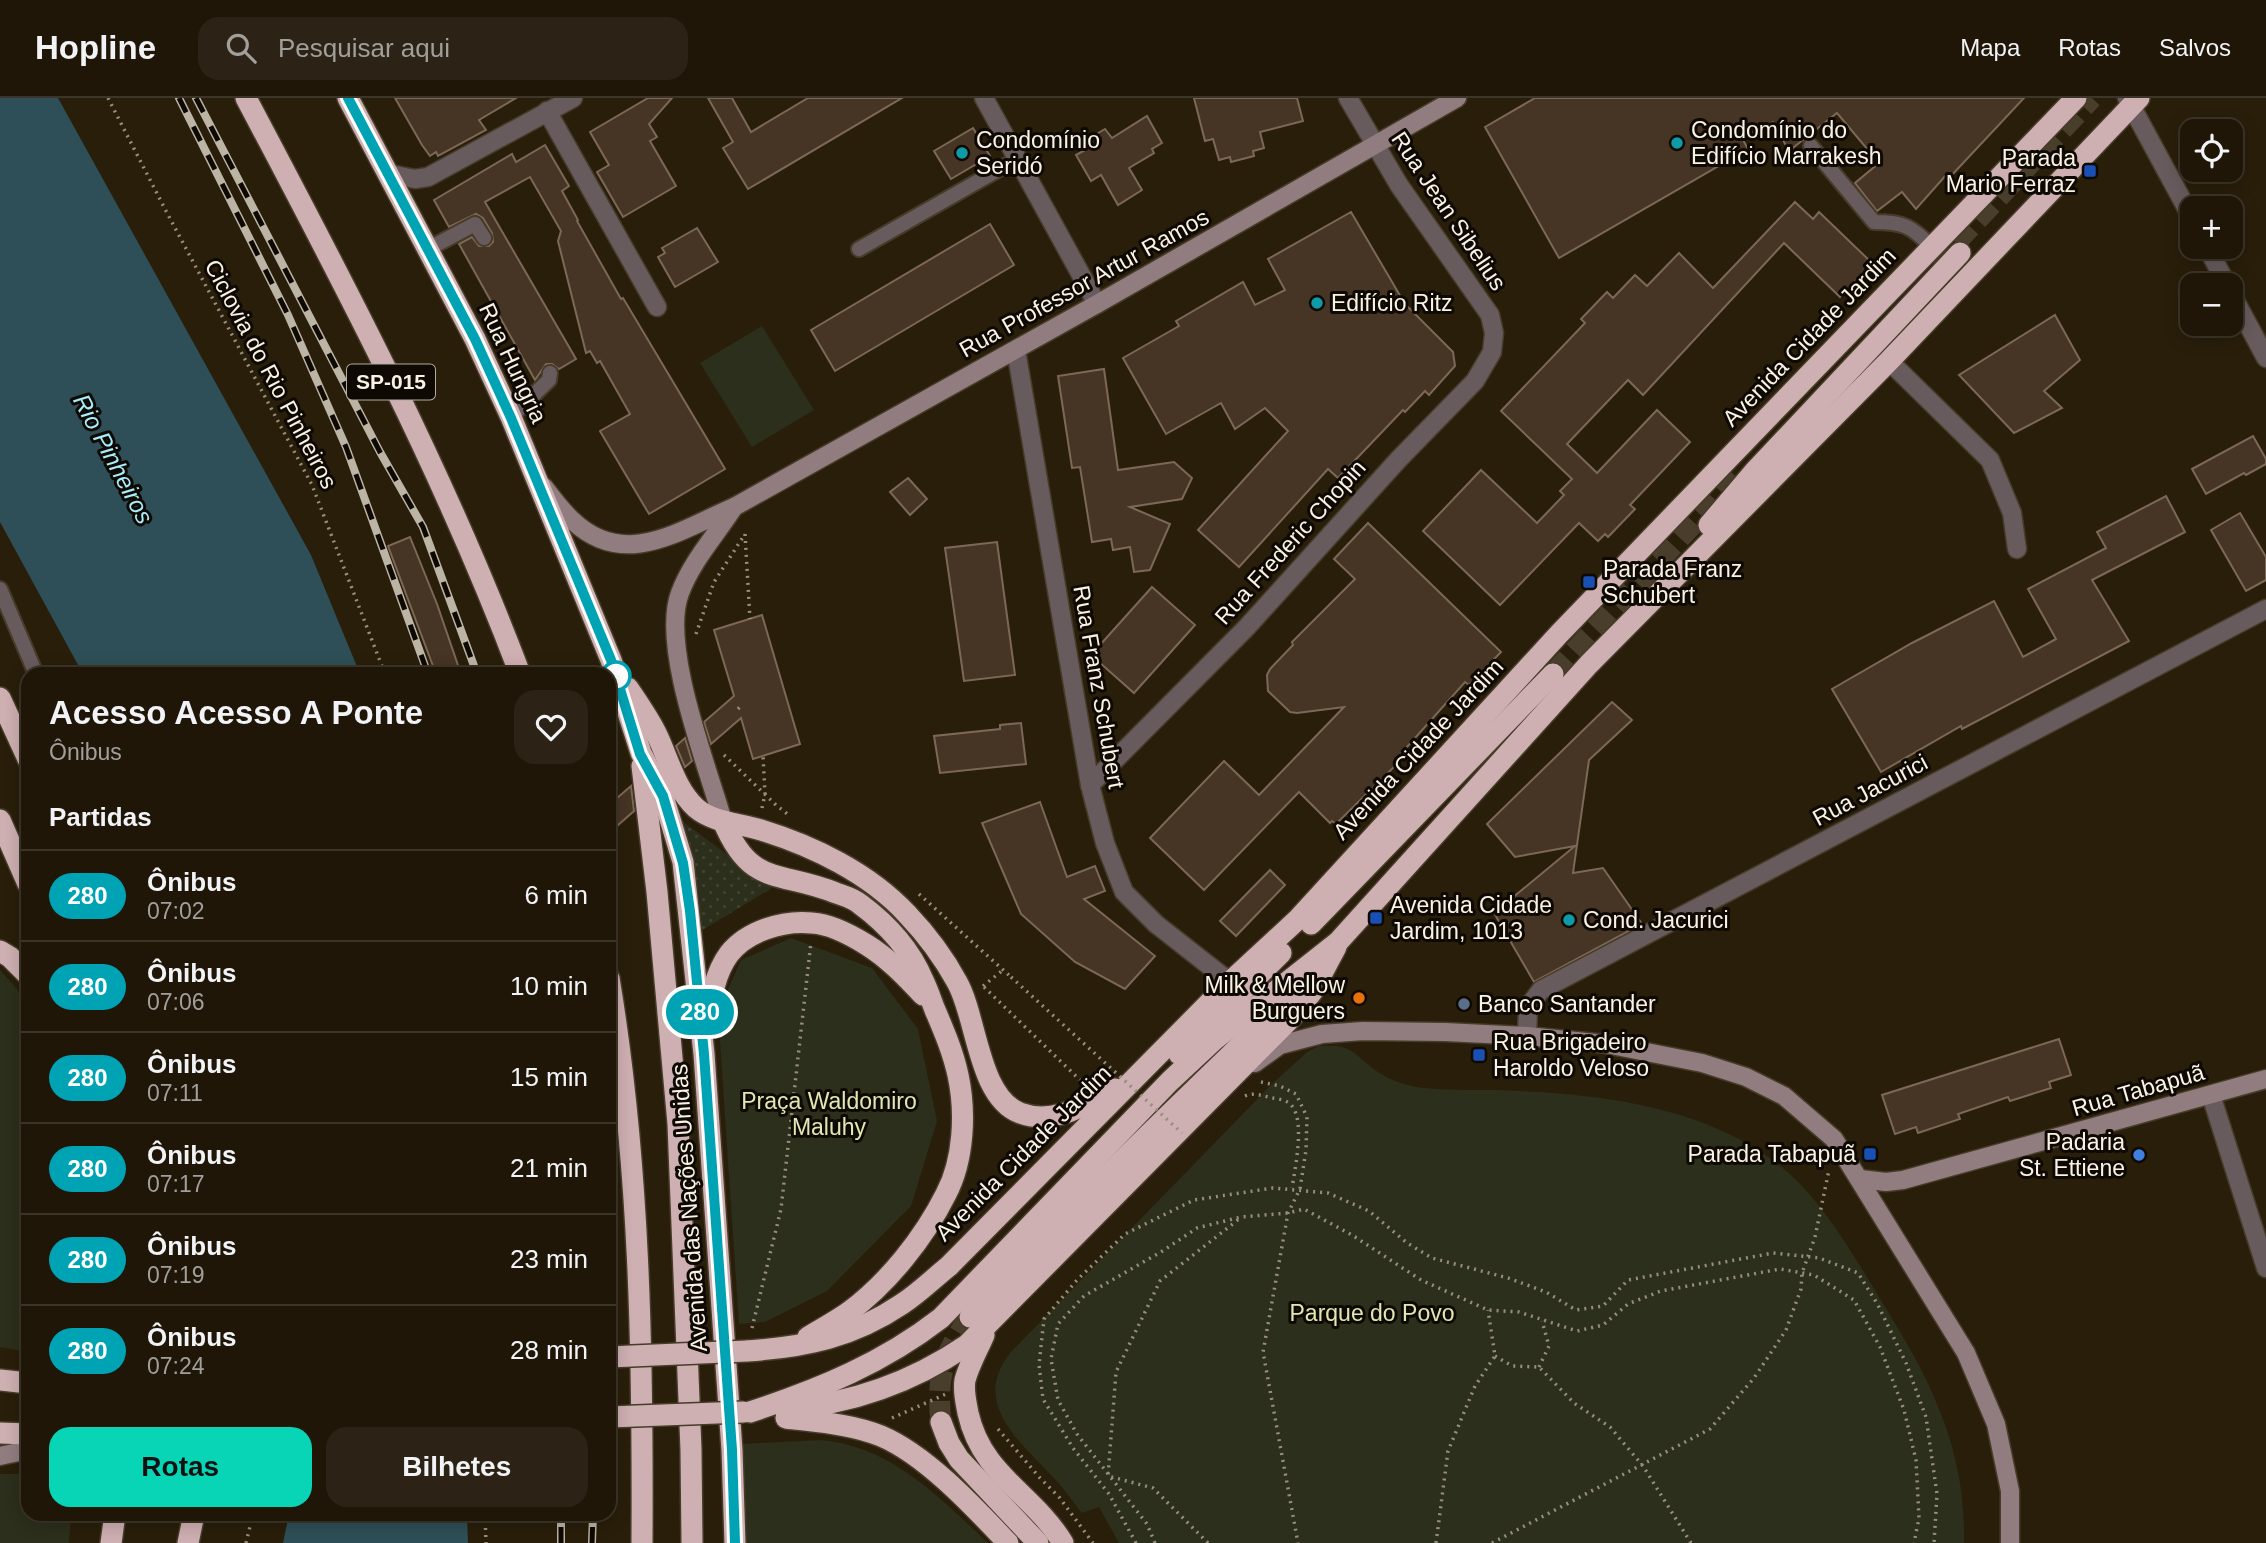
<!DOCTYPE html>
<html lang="pt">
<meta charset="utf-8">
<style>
:root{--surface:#1f1608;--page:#2c2316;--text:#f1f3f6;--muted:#a19f9c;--line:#3c3529;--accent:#07d5b6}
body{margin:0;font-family:Arial,sans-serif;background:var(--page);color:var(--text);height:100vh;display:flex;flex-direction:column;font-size:26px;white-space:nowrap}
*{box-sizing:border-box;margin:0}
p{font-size:23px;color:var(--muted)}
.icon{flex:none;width:38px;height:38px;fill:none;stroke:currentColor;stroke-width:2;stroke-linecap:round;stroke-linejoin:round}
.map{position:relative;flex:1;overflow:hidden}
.drawer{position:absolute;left:21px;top:569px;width:595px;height:854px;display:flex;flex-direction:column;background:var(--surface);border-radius:21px;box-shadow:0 4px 18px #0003,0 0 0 2px var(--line)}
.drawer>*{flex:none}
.badge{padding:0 14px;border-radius:23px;font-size:24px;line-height:46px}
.fabs{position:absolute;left:2180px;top:21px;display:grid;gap:14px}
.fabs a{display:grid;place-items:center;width:63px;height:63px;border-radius:14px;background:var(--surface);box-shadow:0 4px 18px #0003,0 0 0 2px var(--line);font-size:35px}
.map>.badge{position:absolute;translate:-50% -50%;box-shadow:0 0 0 4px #fff}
h2{padding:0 28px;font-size:26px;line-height:63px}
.round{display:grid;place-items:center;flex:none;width:74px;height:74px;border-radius:21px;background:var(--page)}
.summary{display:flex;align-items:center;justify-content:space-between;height:119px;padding:0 28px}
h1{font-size:33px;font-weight:600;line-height:52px}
.cta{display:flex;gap:14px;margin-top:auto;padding:14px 28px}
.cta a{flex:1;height:80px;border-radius:21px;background:var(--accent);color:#111;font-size:28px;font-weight:600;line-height:80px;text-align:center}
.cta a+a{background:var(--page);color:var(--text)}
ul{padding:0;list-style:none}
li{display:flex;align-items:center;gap:21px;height:91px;padding:0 28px;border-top:2px solid var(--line)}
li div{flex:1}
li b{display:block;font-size:26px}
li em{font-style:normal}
li .badge{min-width:77px;font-weight:700;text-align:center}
header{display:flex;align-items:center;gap:42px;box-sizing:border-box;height:98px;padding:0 35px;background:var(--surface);border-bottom:2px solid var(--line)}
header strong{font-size:33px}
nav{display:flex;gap:38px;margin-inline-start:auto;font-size:24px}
.search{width:490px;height:63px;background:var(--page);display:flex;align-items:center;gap:18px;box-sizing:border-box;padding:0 24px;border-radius:21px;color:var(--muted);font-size:26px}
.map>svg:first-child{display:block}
.grass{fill:url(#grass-dots)}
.park{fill:#2c2f1b}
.water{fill:#2e4f57}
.building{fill:#463424;stroke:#7c6856;stroke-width:2}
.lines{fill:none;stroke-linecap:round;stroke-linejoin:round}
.highway-tunnel{stroke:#483e2b;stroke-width:21;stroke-dasharray:21 10;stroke-linecap:butt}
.lane-casing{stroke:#463c29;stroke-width:18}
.street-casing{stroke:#463c29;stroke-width:21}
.secondary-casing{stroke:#463c29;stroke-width:21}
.highway-casing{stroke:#463c29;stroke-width:24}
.path{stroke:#978e7e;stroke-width:3.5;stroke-dasharray:2 5;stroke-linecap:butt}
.lane{stroke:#685b5d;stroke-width:14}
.street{stroke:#685b5d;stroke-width:18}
.secondary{stroke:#917d7f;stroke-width:18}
.highway{stroke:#ceafb2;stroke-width:21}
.rail-casing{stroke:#bcb4a5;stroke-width:8}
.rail{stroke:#0e0903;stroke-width:5;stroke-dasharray:16;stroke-linecap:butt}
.highway-bridge-casing{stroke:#463c29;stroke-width:24;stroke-linecap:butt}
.path-bridge{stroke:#978e7e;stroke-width:3.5;stroke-dasharray:2 5;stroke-linecap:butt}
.highway-bridge{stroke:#ceafb2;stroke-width:21}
.line-casing{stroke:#fff;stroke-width:16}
.line{stroke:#00a3b4;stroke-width:10}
.culture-dot{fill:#0f9aa8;stroke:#0e0903;stroke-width:2.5}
.transit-dot{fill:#1a4fb4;stroke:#0e0903;stroke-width:2.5}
.stop-dot{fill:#fff;stroke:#00a3b4;stroke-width:3.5}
.food-dot{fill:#e8710a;stroke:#0e0903;stroke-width:2.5}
.service-dot{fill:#5c6f8a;stroke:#0e0903;stroke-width:2.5}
.shop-dot{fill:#3f7fe0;stroke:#0e0903;stroke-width:2.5}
.labels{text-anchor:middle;stroke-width:6;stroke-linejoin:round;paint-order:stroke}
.shield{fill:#0e0903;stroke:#b2aca1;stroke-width:2}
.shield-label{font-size:21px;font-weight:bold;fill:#f9f2e5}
.poi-label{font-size:23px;fill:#f9f2e5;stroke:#0e0903;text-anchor:start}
.street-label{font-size:23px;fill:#f9f2e5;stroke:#0e0903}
.park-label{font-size:23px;fill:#dfe8b2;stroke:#0e0903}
.water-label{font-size:24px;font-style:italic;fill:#a8edfd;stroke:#0e0903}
</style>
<header>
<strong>Hopline</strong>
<div class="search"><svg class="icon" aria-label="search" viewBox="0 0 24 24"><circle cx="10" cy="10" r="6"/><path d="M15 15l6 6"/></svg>Pesquisar aqui</div>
<nav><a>Mapa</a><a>Rotas</a><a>Salvos</a></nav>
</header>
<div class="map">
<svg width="2266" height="1445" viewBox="0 0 2266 1445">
<defs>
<pattern id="grass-dots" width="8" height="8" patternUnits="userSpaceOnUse" patternTransform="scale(1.75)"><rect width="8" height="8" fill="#2c2f1b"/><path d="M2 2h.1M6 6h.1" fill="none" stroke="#414331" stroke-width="1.8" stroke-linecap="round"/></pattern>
</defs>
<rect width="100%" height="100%" fill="#291e0a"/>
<polygon class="grass" points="678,720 772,790 701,833"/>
<g class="park">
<polygon points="762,228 814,312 752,349 700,265"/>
<polygon points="791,840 872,870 918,931 937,1023 911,1108 827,1193 765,1224 739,1226 718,914 741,862"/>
<polygon points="0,872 17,891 28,918 28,1252 16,1252 0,1249"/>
<path d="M1319,948C1328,948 1337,947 1345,950C1355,953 1363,963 1371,969C1386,981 1405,988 1424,990C1456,993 1488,991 1520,993C1616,997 1730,1014 1800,1086C1834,1121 1864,1175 1890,1217C1935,1290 1966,1357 1964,1445H1119L1099,1409L1082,1415C1072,1403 1063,1389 1051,1377C1019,1343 971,1305 1010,1255L1272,986L1307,954Z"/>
<path d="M821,1342C891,1348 939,1399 988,1445H746L739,1346Z"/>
<polygon points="0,1376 28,1376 28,1416 71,1416 69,1445 0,1445"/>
</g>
<g class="water">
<polygon points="0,0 58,0 311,457 360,576 83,576 0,424"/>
<polygon points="289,1416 467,1416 468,1445 283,1445"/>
</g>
<g class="building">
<polygon points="395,0 516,0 479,22 486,32 438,58 436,54 430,58 422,47"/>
<polygon points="648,0 672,0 649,26 657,39 650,43 676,88 623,119 597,74 609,67 590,34"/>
<polygon points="708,0 732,0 751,34 808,0 902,0 748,91 723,50 733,44"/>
<polygon points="1194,0 1297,0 1303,23 1260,34 1264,50 1253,53 1254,58 1231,64 1230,59 1219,62 1213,41 1205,43"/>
<polygon points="1535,0 2024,0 1950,79 1947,76 1916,111 1902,94 1877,113 1855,85 1879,65 1837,15 1789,53 1773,24 1742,40 1748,51 1559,160 1485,29"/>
<polygon points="1147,18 1162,45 1152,51 1154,55 1129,70 1142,92 1118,107 1101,77 1091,83 1076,57 1087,51 1083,44 1105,31 1112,40"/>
<polygon points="973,30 990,58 951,81 934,53"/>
<polygon points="545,47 569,88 562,93 578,122 577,123 621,201 623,200 725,371 649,416 600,333 630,316 600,263 597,265 590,253 586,255 558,143 561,133 530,79 485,104 576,261 559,271 552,266 546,266 535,282 459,146 472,139 479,148 489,148 493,144 492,135 483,120 476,116 449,129 434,102 512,56 516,64"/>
<polygon points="1795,104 1813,121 1819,114 1872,165 1840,199 1784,145 1643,297 1628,282 1567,346 1597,375 1657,312 1690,344 1630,407 1635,411 1608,439 1605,436 1598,443 1579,425 1500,507 1423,433 1481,372 1537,425 1564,397 1560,393 1572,381 1501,313 1585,225 1581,221 1607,194 1613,200 1635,177 1647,188 1679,155 1713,190"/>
<polygon points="1351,114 1405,206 1453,254 1455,268 1429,297 1425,293 1405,314 1403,312 1338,380 1328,371 1239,469 1198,432 1288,333 1265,310 1235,331 1221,305 1166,336 1123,260 1179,228 1176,223 1243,184 1255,207 1285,192 1268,161"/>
<polygon points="990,126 1014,167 835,273 811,232"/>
<polygon points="697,130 718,164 675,189 658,159 665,155 662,150"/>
<polygon points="2055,217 2080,262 2044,293 2062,310 2014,335 1959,277"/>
<polygon points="1104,271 1118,372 1174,364 1192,380 1182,401 1130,409 1170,426 1150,472 1134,474 1130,449 1113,452 1111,441 1092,444 1080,369 1072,370 1058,278"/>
<polygon points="2253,338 2266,361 2266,366 2246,377 2244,375 2206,396 2192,371"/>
<polygon points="908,380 927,401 910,417 890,394"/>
<polygon points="2166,398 2185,434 2092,482 2129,543 1962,631 1961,628 1881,674 1832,591 1912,545 1994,503 2023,559 2056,541 2028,491 2106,450 2097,434"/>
<polygon points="2240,415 2266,459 2266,482 2246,493 2211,432"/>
<polygon points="1368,425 1501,554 1469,587 1465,584 1398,659 1401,662 1336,726 1332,723 1330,725 1299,694 1204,792 1150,740 1224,663 1259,697 1344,609 1297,615 1290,614 1268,593 1267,577 1270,571 1293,547 1292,544 1355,481 1334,461"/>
<polygon points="410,439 437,506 461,576 436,576 388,448"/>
<polygon points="997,444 1015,577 964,583 945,450"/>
<polygon points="1152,489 1195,527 1134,595 1091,557"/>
<polygon points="762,517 800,646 753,661 741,620 711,646 704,624 734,598 714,532"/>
<polygon points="1612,604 1632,622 1589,662 1573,775 1603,770 1642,826 1534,884 1494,815 1575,748 1515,759 1487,726"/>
<polygon points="1021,625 1026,666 940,675 934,638 1000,631 1000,627"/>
<polygon points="685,640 692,663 685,669 676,648"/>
<polygon points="631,688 634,713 609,735 609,707"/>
<polygon points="1040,704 1067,779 1095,768 1105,793 1084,801 1155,858 1125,891 1075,864 1021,816 982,725"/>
<polygon points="1270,772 1285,787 1236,838 1220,823"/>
<polygon points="2059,941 2071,977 2049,984 2051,990 2010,1003 2008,999 1958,1016 1960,1021 1918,1035 1916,1029 1895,1036 1882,997"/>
</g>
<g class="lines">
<g class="highway-tunnel">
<polyline points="1935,167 2092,0"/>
<polyline points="1553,576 1741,375"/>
<path d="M941,1324C936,1280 943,1256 970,1219"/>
</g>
<defs>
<g id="lane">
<path d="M1811,48L1874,124C1904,124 1911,128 1932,149"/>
<polyline points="428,151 475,126 484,140"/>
<polyline points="859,151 1017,61"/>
<polyline points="511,319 549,282 550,275"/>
<polyline points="0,491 36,576"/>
</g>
<g id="street">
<polyline points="984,0 1097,206"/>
<polyline points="2127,0 2193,122"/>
<polyline points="547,13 657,209"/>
<polyline points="390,76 415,81 428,79 573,0"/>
<polyline points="2207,149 2227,187"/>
<polyline points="2231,195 2266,260"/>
<polyline points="1016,252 1090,687 1105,745 1124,794 1156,826 1230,884"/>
<polyline points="1889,263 1990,362 2012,415 2017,451"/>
<polyline points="1090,687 1247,529 1398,362 1475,283 1492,254 1494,235 1490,217 1399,87 1348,0"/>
<polyline points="1527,938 1528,909 1541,892 2266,511"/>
<polyline points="2211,997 2266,1170"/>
</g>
<g id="secondary">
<path d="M544,389C553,401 562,413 573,423C625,472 680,432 734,409L1097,206L1457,0"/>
<path d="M723,723C707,667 660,547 680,495C692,463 716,437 734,409"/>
<polyline points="1255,965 1280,947 1322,936 1363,933 1445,934 1527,938 1606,946 1702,965 1746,979 1784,998 1834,1041 1966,1255 1996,1326 2010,1393 2010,1445"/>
<polyline points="1860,1081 1886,1084 1903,1082 2266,981"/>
<polyline points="0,1358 28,1352"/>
</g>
<g id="highway">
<path d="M246,0C345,187 445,377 520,576"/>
<polyline points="348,0 475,241 511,319 611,562 641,655 663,698 683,764 704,956 732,1352 735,1445"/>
<polyline points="1709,427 1754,374 1960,155"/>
<path d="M628,590C638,605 648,619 656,635C668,659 675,691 696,710C714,725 739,725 761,732C813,748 869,775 907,816C926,836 944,860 957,884C977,919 978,999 1020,1015C1055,1028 1085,1006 1115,991"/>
<polyline points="0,600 28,661"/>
<polyline points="642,668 657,794 678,1026 691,1352 692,1445"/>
<polyline points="0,722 28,786"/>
<path d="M723,723C751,790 779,772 836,795C844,798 853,800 860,806C887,826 910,851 923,882C928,892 931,902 935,912C944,933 953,954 958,977C966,1014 964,1062 946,1096C924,1140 888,1185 849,1214C836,1223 822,1231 808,1239"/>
<polyline points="1311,826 1553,576"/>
<polyline points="0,853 10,859 28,877"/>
<path d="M609,880C640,1066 643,1257 642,1445"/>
<path d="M708,922C711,900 715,875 729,856C747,833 783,822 812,825C830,826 851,837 867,847C888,860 906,879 923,897"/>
<polyline points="1179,956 1281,855"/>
<path d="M970,1219C1070,1110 1178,1008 1284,905L1302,885"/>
<path d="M984,1237C978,1251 969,1267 965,1282C963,1293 966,1304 968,1315C982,1378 1033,1395 1063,1445"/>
<path d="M747,1253C806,1249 853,1239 902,1206C919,1195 934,1180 949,1168L1230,884L1297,822L1559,536L2076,0"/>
<polyline points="0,1282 28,1285"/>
<path d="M785,1311C852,1306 911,1285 967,1247L1292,919L1312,894L1336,849"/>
<path d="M750,1314C820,1291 883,1265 941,1220L1170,983L1214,942L1338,844L1589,566L1889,263L2139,0"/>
<path d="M786,1320C818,1324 851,1326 881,1338C926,1357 974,1409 1008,1445"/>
<polyline points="941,1324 949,1345 959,1361 1038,1445"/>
<polyline points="0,1335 28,1336"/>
<polyline points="111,1445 115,1416"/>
<polyline points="188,1445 194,1416"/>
</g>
</defs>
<use href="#lane" class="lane-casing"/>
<use href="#street" class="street-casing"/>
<use href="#secondary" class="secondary-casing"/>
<use href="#highway" class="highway-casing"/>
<g class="path">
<polyline points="108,0 166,113 312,387 385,576"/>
<polyline points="745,436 750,521"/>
<polyline points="696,536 714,484 745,436"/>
<polyline points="738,611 742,607"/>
<polyline points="724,657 776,707 790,718"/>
<polyline points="762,710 765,696 763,658"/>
<polyline points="919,796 1011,879"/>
<polyline points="983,888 1003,872"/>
<polyline points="984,889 1084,986"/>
<polyline points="1261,984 1280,988 1296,996 1307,1019 1306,1052 1300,1091 1288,1115 1263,1254 1298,1445"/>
<path d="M1245,998C1254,994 1263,998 1272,1000C1279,1001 1288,1002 1292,1008C1305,1024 1295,1071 1292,1090"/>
<polyline points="752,1230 781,1111 811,844"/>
<polyline points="1495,1258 1512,1268 1539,1269 1574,1305 1610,1329 1643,1368 1691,1445"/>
<polyline points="1539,1269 1549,1248 1542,1223"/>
<polyline points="892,1320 946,1296"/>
<polyline points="998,1331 1040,1380 1059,1399 1093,1445"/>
<polyline points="485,1416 486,1445"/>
<polyline points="246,1445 253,1416"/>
<polyline points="1136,1445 1109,1396 1073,1350 1043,1301 1039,1267 1044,1221 1077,1182 1125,1136 1194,1102 1273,1090 1328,1095 1369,1113 1407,1145 1432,1160 1508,1180 1546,1194 1576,1212 1603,1208 1628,1182 1773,1155 1819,1160 1858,1175 1878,1207 1906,1265 1926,1319 1937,1396 1934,1445"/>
<polyline points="1155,1445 1147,1426 1077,1336 1058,1302 1051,1261 1058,1226 1084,1198 1161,1154 1197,1130 1241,1119 1288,1115 1304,1111 1352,1137 1421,1182 1488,1212 1519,1214 1577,1233 1603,1227 1628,1206 1661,1193 1780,1171 1814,1177 1854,1202 1880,1249 1904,1312 1916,1362 1919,1420 1914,1445"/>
<polyline points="1208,1445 1153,1390 1108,1378 1116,1274 1160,1183 1239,1121"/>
<polyline points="1436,1445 1448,1353 1475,1288 1495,1258 1488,1212"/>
<polyline points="1492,1445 1710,1331 1754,1280 1786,1232 1801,1191 1802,1175 1815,1139 1829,1072"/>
</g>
<use href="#lane" class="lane"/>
<use href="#street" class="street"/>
<use href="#secondary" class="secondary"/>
<use href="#highway" class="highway"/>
<defs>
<g id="rail">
<polyline points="179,0 288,217 346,349 428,576"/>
<polyline points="196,0 380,354 423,429 477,576"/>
<polyline points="561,1445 561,1416"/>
<polyline points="592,1445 593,1416"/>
</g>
</defs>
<use href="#rail" class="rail-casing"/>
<use href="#rail" class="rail"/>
<defs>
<g id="highway-bridge">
<polyline points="609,1259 747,1253"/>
<polyline points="609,1319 744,1314"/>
</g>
</defs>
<use href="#highway-bridge" class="highway-bridge-casing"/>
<polyline class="path-bridge" points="1011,879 1182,1035"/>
<use href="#highway-bridge" class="highway-bridge"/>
</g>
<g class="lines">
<defs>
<polyline id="line" points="348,0 475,241 511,320 611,562 640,656 663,698 683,765 690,813 704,956 732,1352 735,1445"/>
</defs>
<use href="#line" class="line-casing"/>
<use href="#line" class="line"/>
</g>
<g class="culture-dot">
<circle cx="1677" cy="45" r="7"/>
<circle cx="962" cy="55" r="7"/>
<circle cx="1317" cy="205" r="7"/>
<circle cx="1569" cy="822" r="7"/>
</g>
<g class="transit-dot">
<rect x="2083" y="66" width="14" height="14" rx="3.5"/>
<rect x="1582" y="477" width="14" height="14" rx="3.5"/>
<rect x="1369" y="813" width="14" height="14" rx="3.5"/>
<rect x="1472" y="950" width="14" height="14" rx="3.5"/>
<rect x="1863" y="1049" width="14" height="14" rx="3.5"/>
</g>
<circle class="stop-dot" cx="616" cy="578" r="14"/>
<circle class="food-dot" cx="1359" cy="900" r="7"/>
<circle class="service-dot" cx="1464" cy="906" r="7"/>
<circle class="shop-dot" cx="2139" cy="1057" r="7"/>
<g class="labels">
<rect class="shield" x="347" y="266.5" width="88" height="35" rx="5"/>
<g class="shield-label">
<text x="391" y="291">SP-015</text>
</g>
<g class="poi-label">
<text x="1691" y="40">Condomínio do<tspan x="1691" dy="26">Edifício Marrakesh</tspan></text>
<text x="976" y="50">Condomínio<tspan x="976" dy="26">Seridó</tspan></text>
<text x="2076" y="68" text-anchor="end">Parada<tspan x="2076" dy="26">Mario Ferraz</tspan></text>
<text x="1331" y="213">Edifício Ritz</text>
<text x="1603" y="479">Parada Franz<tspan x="1603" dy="26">Schubert</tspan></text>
<text x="1390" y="815">Avenida Cidade<tspan x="1390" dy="26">Jardim, 1013</tspan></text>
<text x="1583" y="830">Cond. Jacurici</text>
<text x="1345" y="895" text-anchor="end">Milk &amp; Mellow<tspan x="1345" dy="26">Burguers</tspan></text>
<text x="1478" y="914">Banco Santander</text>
<text x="1493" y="952">Rua Brigadeiro<tspan x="1493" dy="26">Haroldo Veloso</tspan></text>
<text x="2125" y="1052" text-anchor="end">Padaria<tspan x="2125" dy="26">St. Ettiene</tspan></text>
<text x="1856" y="1064" text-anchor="end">Parada Tabapuã</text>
</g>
<g class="street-label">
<text transform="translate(1449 113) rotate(56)" y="8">Rua Jean Sibelius</text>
<text transform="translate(1084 185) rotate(-29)" y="8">Rua Professor Artur Ramos</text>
<text transform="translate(1809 239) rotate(-46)" y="8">Avenida Cidade Jardim</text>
<text transform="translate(513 265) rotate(65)" y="8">Rua Hungria</text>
<text transform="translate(271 276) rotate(62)" y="8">Ciclovia do Rio Pinheiros</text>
<text transform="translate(1290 444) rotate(-48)" y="8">Rua Frederic Chopin</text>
<text transform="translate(1099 589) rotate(80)" y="8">Rua Franz Schubert</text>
<text transform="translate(1418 651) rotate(-47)" y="8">Avenida Cidade Jardim</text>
<text transform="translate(1870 692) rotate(-28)" y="8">Rua Jacurici</text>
<text transform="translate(2138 992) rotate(-16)" y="8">Rua Tabapuã</text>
<text transform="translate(1023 1055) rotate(-45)" y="8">Avenida Cidade Jardim</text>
<text transform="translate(689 1110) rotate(-94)" y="8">Avenida das Nações Unidas</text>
</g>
<g class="park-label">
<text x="829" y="1011">Praça Waldomiro<tspan x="829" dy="26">Maluhy</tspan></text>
<text x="1372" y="1223">Parque do Povo</text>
</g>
<g class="water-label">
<text transform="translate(113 361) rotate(62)" y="8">Rio Pinheiros</text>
</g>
</g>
</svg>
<div class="fabs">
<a><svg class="icon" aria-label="locate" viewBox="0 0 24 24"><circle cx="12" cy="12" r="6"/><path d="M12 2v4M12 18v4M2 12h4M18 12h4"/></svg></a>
<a>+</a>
<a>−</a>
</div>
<b class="badge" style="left:700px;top:914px;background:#00a3b4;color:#fff">280</b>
<section class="drawer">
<div class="summary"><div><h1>Acesso Acesso A Ponte</h1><p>Ônibus</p></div><a class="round"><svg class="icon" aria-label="heart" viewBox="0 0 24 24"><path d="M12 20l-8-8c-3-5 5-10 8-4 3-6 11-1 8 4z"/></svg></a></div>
<h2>Partidas</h2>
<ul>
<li><span class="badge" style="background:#00a3b4;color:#fff">280</span><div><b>Ônibus</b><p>07:02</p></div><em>6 min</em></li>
<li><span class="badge" style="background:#00a3b4;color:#fff">280</span><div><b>Ônibus</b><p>07:06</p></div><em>10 min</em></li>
<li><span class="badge" style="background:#00a3b4;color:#fff">280</span><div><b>Ônibus</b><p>07:11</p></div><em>15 min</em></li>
<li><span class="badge" style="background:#00a3b4;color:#fff">280</span><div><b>Ônibus</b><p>07:17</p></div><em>21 min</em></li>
<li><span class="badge" style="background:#00a3b4;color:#fff">280</span><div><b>Ônibus</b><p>07:19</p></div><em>23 min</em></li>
<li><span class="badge" style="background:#00a3b4;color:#fff">280</span><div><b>Ônibus</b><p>07:24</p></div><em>28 min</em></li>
</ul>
<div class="cta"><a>Rotas</a><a>Bilhetes</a></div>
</section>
</div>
